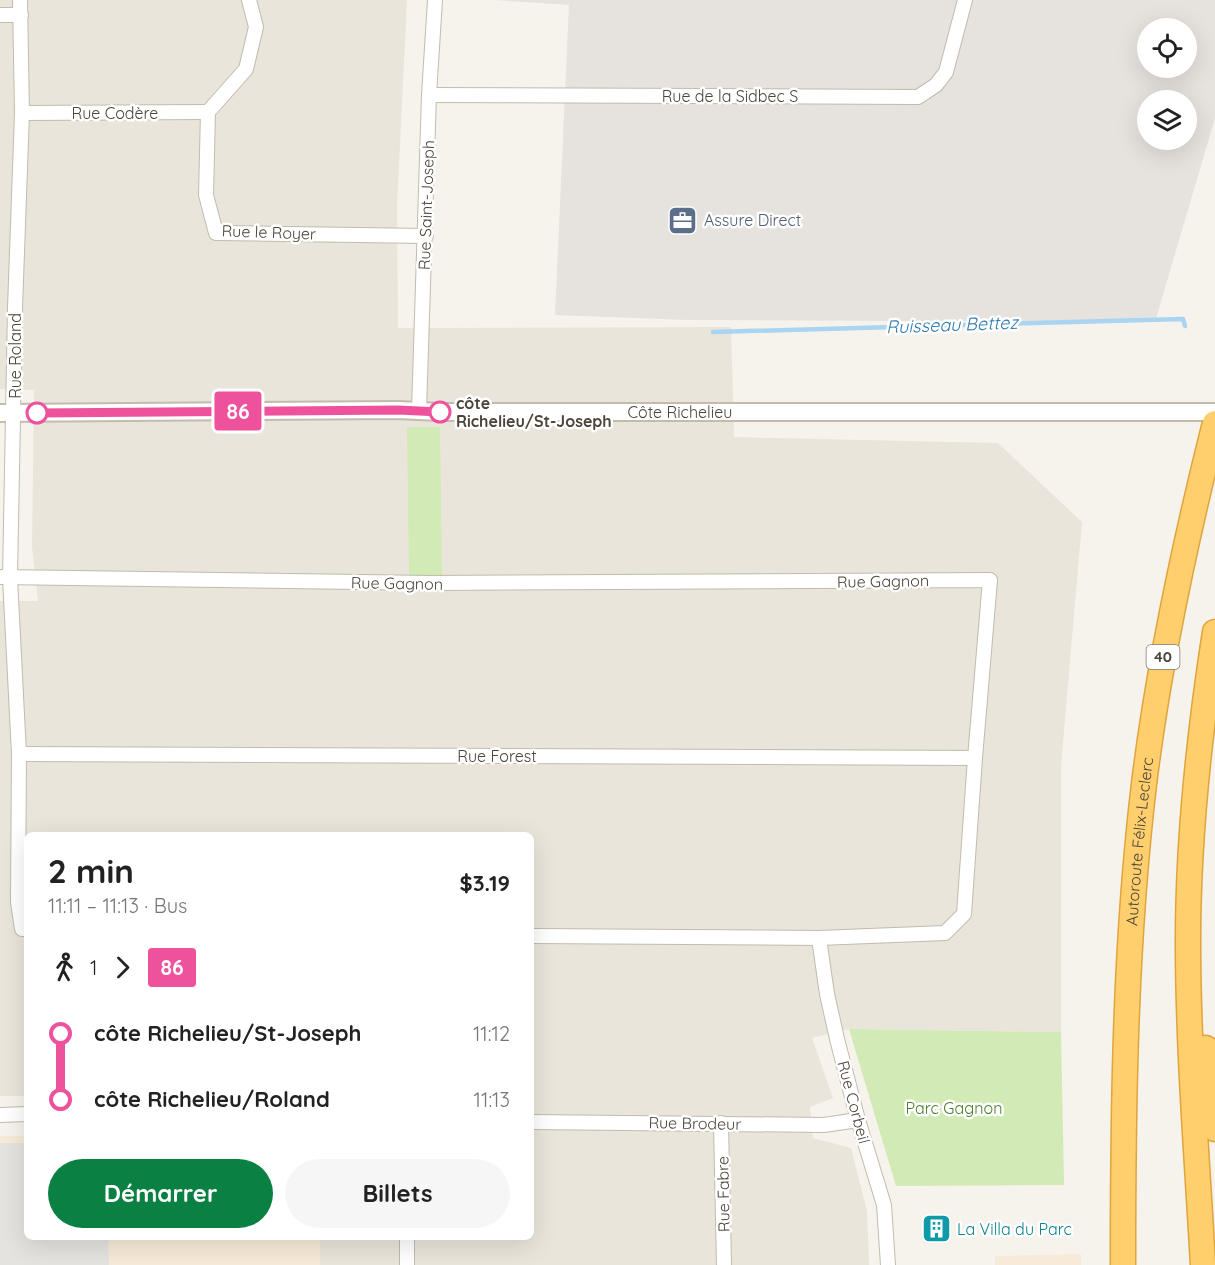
<!DOCTYPE html>
<html lang="fr">
<meta charset="utf-8">
<style>
:root{--surface:#fff;--page:#f6f6f6;--text:#222;--muted:#767676;--accent:#0b8043}
body{margin:0;font-family:Quicksand,sans-serif;background:var(--page);color:var(--text);height:100vh;display:flex;flex-direction:column;font-size:22px;white-space:nowrap}
*{box-sizing:border-box;margin:0}
p{font-size:20px;color:var(--muted)}
.icon{flex:none;width:33px;height:33px;fill:none;stroke:currentColor;stroke-width:2;stroke-linecap:round;stroke-linejoin:round}
.map{position:relative;flex:1;overflow:hidden}
.sheet{position:absolute;left:24px;top:832px;width:510px;height:408px;display:flex;flex-direction:column;background:var(--surface);border-radius:9px;box-shadow:0 6px 24px #0002}
.sheet>*{flex:none}
.badge{padding:0 12px;border-radius:4px;font-size:21px;line-height:39px}
.buttons{position:absolute;left:1137px;top:18px;display:grid;gap:12px}
.buttons a{display:grid;place-items:center;width:60px;height:60px;border-radius:50%;background:var(--surface);box-shadow:0 6px 24px #0002;font-size:30px}
.map>.badge{position:absolute;translate:-50% -50%;box-shadow:0 0 0 3px #fff}
.legs{display:flex;align-items:center;gap:9px;height:66px;padding:0 24px;font-size:20px}
.legs p{margin-inline-start:auto}
.summary{display:flex;align-items:center;justify-content:space-between;height:102px;padding:0 24px}
h1{font-size:33px;font-weight:700;line-height:45px}
.primary-button{display:flex;gap:12px;margin-top:auto;padding:12px 24px}
.primary-button a{flex:1;height:69px;border-radius:36px;background:var(--accent);color:#fff;font-size:24px;font-weight:700;line-height:69px;text-align:center}
.primary-button a+a{background:var(--page);color:var(--text)}
ul{padding:0 24px;list-style:none}
li{display:flex;align-items:center;gap:21px;height:66px;font-size:22px}
li i{display:grid;place-items:center;width:9px;height:100%;margin:0 8px;background:currentColor}
li i::after{content:'';width:15px;height:15px;margin:-8px;border:4px solid;border-radius:50%;background:var(--surface)}
li p{margin-inline-start:auto}
li:first-child i{background:linear-gradient(#0000 50%,currentColor 0)}
li:last-child i{background:linear-gradient(currentColor 50%,#0000 0)}
.map>svg:first-child{display:block}
.residential{fill:#eae5da}
.commercial{fill:#f7ead8}
.industrial{fill:#e6e2dd;fill-rule:evenodd}
.green{fill:#d2eab5}
.parking{fill:#e5e3e0}
.lines{fill:none;stroke-linecap:round;stroke-linejoin:round}
.stream{stroke:#a9d4f2;stroke-width:4.5}
.minor-casing{stroke:#c2bbae;stroke-width:16}
.tertiary-casing{stroke:#c2bbae;stroke-width:20}
.motorway-casing{stroke:#e0a43c;stroke-width:27}
.minor{stroke:#fff;stroke-width:14}
.tertiary{stroke:#fff;stroke-width:16}
.motorway{stroke:#ffcf6e;stroke-width:24}
.line-1-casing{stroke:#fff;stroke-width:14}
.line-1{stroke:#ef529d;stroke-width:9}
.stop-1-dot{fill:#fff;stroke:#ef529d;stroke-width:3}
.labels{text-anchor:middle;stroke-width:5;stroke-linejoin:round;paint-order:stroke}
.shield{fill:#fff;stroke:#817c74;stroke-width:1.5}
.shield-label{font-size:15px;font-weight:bold;fill:#4b4439}
.street-label{font-size:16px;fill:#4b4439;stroke:#fff}
.service-label{font-size:16px;fill:#4e5e75;stroke:#fff;text-anchor:start}
.stop-label{font-size:16px;font-weight:bold;fill:#4b4439;stroke:#fff;text-anchor:start}
.park-label{font-size:16px;fill:#4a7f2a;stroke:#fff}
.culture-label{font-size:16px;fill:#0d838f;stroke:#fff;text-anchor:start}
.water-label{font-size:18px;font-style:italic;fill:#2e7ab2;stroke:#fff}
</style>
<div class="map">
<svg width="1215" height="1265" viewBox="0 0 1215 1265">
<rect width="100%" height="100%" fill="#f6f3ec"/>
<polygon class="residential" points="0,0 407,0 397,207 398,328 731,327 734,437 998,443 1082,522 1061,766 1061,1032 849,1029 812,1038 833,1098 810,1107 813,1138 851,1148 867,1211 869,1265 319,1265 319,1238 531,1238 531,836 27,836 27,1096 0,1096 0,601 38,601 32,547 34,390 0,389"/>
<g class="commercial">
<polygon points="0,1136 27,1136 27,1238 320,1238 320,1265 0,1265"/>
<polygon points="1081,1254 1081,1265 995,1265 995,1256"/>
</g>
<path class="industrial" d="M494,0H1215V118L1155,322L688,320L555,315L569,5ZM1148,28H1186V68H1148ZM1148,100H1186V140H1148Z"/>
<g class="green">
<polygon points="407,427 440,427 442,576 409,576"/>
<polygon points="849,1029 1061,1032 1064,1185 896,1186"/>
</g>
<polygon class="parking" points="0,1143 27,1143 27,1238 108,1238 109,1265 0,1265"/>
<g class="lines">
<polyline class="stream" points="713,332 1183,319 1185,326"/>
<defs>
<g id="minor">
<polyline points="20,0 22,113 15,308 10,578 19,754 18,902 22,929 27,929"/>
<polyline points="249,0 256,27 246,69 208,112 206,195 216,233 426,236"/>
<polyline points="0,15 21,15"/>
<polyline points="429,95 918,97 936,85 946,72 965,0"/>
<polyline points="22,113 208,112"/>
<polyline points="419,411 429,95 435,0"/>
<polyline points="0,577 429,583 990,580 975,758 964,914 945,933 819,938 531,936"/>
<polyline points="19,754 975,758"/>
<polyline points="819,938 827,994 837,1039 858,1120 884,1205 888,1265"/>
<polyline points="0,1115 27,1114"/>
<polyline points="531,1122 824,1125 858,1120"/>
<polyline points="721,1123 724,1265"/>
<polyline points="407,1265 407,1238"/>
</g>
<g id="tertiary">
<path id="s1" d="M0,413L398,410L440,412H1215"/>
</g>
<g id="motorway">
<polyline points="1206,1048 1215,1129"/>
<path id="s2" d="M1123,1265C1123,1104 1125,944 1144,784C1159,662 1185,542 1215,423"/>
<path d="M1203,1265C1197,1157 1188,1049 1188,941C1188,838 1199,735 1215,632"/>
</g>
</defs>
<use href="#minor" class="minor-casing"/>
<use href="#tertiary" class="tertiary-casing"/>
<use href="#motorway" class="motorway-casing"/>
<use href="#minor" class="minor"/>
<use href="#tertiary" class="tertiary"/>
<use href="#motorway" class="motorway"/>
</g>
<g class="lines">
<defs>
<polyline id="line-1" points="37,413 398,410 440,412"/>
</defs>
<use href="#line-1" class="line-1-casing"/>
<use href="#line-1" class="line-1"/>
</g>
<defs>
<symbol id="office-square" viewBox="-11 -11 22 22"><rect x="-9" y="-9" width="18" height="18" rx="4" fill="#5c6f8a" stroke="#fff"/><path d="M-6-3h4V-5.5h4V-3h4V5H-6ZM-1-4.5V-3h2v-1.5ZM-6 0V1H6V0Z" fill="#fff"/></symbol>
<symbol id="building-square" viewBox="-11 -11 22 22"><rect x="-9" y="-9" width="18" height="18" rx="4" fill="#0f9aa8" stroke="#fff"/><path d="M-4-6H4V6H1V3H-1V6H-4ZM-2.5-4.3h1.7v1.8h-1.7ZM.8-4.3h1.7v1.8H.8ZM-2.5-1h1.7V.8h-1.7ZM.8-1h1.7V.8H.8Z" fill="#fff"/></symbol>
</defs>
<g fill-rule="evenodd">
<use href="#office-square" x="666" y="204" width="33" height="33"/>
<use href="#building-square" x="920" y="1212" width="33" height="33"/>
</g>
<g class="stop-1-dot">
<circle cx="440" cy="412" r="10"/>
<circle cx="37" cy="413" r="10"/>
</g>
<g class="labels">
<rect class="shield" x="1146.5" y="645" width="33" height="24" rx="4.5"/>
<g class="shield-label">
<text x="1163" y="662">40</text>
</g>
<g class="street-label">
<text x="730" y="102">Rue de la Sidbec S</text>
<text x="115" y="119">Rue Codère</text>
<text transform="translate(426 205) rotate(-88)" y="6">Rue Saint-Joseph</text>
<text transform="translate(269 232) rotate(2)" y="6">Rue le Royer</text>
<text transform="translate(15 356) rotate(-90)" y="6">Rue Roland</text>
<text dy="6" stroke="none"><textPath href="#s1" startOffset="680">Côte Richelieu</textPath></text>
<text transform="translate(883 581) rotate(-1)" y="6">Rue Gagnon</text>
<text transform="translate(397 583) rotate(1)" y="6">Rue Gagnon</text>
<text x="497" y="762">Rue Forest</text>
<text dy="6" stroke="none"><textPath href="#s2" startOffset="424">Autoroute Félix-Leclerc</textPath></text>
<text transform="translate(854 1102) rotate(75)" y="6">Rue Corbeil</text>
<text transform="translate(695 1123) rotate(1)" y="6">Rue Brodeur</text>
<text transform="translate(723 1194) rotate(-91)" y="6">Rue Fabre</text>
</g>
<g class="service-label">
<text x="704" y="226">Assure Direct</text>
</g>
<g class="stop-label">
<text x="456" y="409">côte<tspan x="456" dy="18">Richelieu/St-Joseph</tspan></text>
</g>
<g class="park-label">
<text x="954" y="1114">Parc Gagnon</text>
</g>
<g class="culture-label">
<text x="957" y="1235">La Villa du Parc</text>
</g>
<g class="water-label">
<text transform="translate(952 325) rotate(-2)" y="6">Ruisseau Bettez</text>
</g>
</g>
</svg>
<div class="buttons">
<a><svg class="icon" aria-label="locate" viewBox="0 0 24 24"><circle cx="12" cy="12" r="6"/><path d="M12 2v4M12 18v4M2 12h4M18 12h4"/></svg></a>
<a><svg class="icon" aria-label="layers" viewBox="0 0 24 24"><path d="M12 4l9 5-9 5-9-5zM3 14l9 5 9-5"/></svg></a>
</div>
<b class="badge" style="left:238px;top:411px;background:#ef529d;color:#fff">86</b>
<section class="sheet">
<div class="summary"><div><h1>2 min</h1><p>11:11 – 11:13 · Bus</p></div><b>$3.19</b></div>
<div class="legs"><svg class="icon" aria-label="walk" viewBox="0 0 24 24"><circle cx="13" cy="4" r="2"/><path d="M13 8l-2 6 4 7M11 14l-3 7M7 12l3-4h3l4 4"/></svg>1<svg class="icon" aria-label="forward" viewBox="0 0 24 24"><path d="M9 5l7 7-7 7"/></svg><b class="badge" style="background:#ef529d;color:#fff">86</b></div>
<ul>
<li><i style="color:#ef529d"></i><b>côte Richelieu/St-Joseph</b><p>11:12</p></li>
<li><i style="color:#ef529d"></i><b>côte Richelieu/Roland</b><p>11:13</p></li>
</ul>
<div class="primary-button"><a>Démarrer</a><a>Billets</a></div>
</section>
</div>
